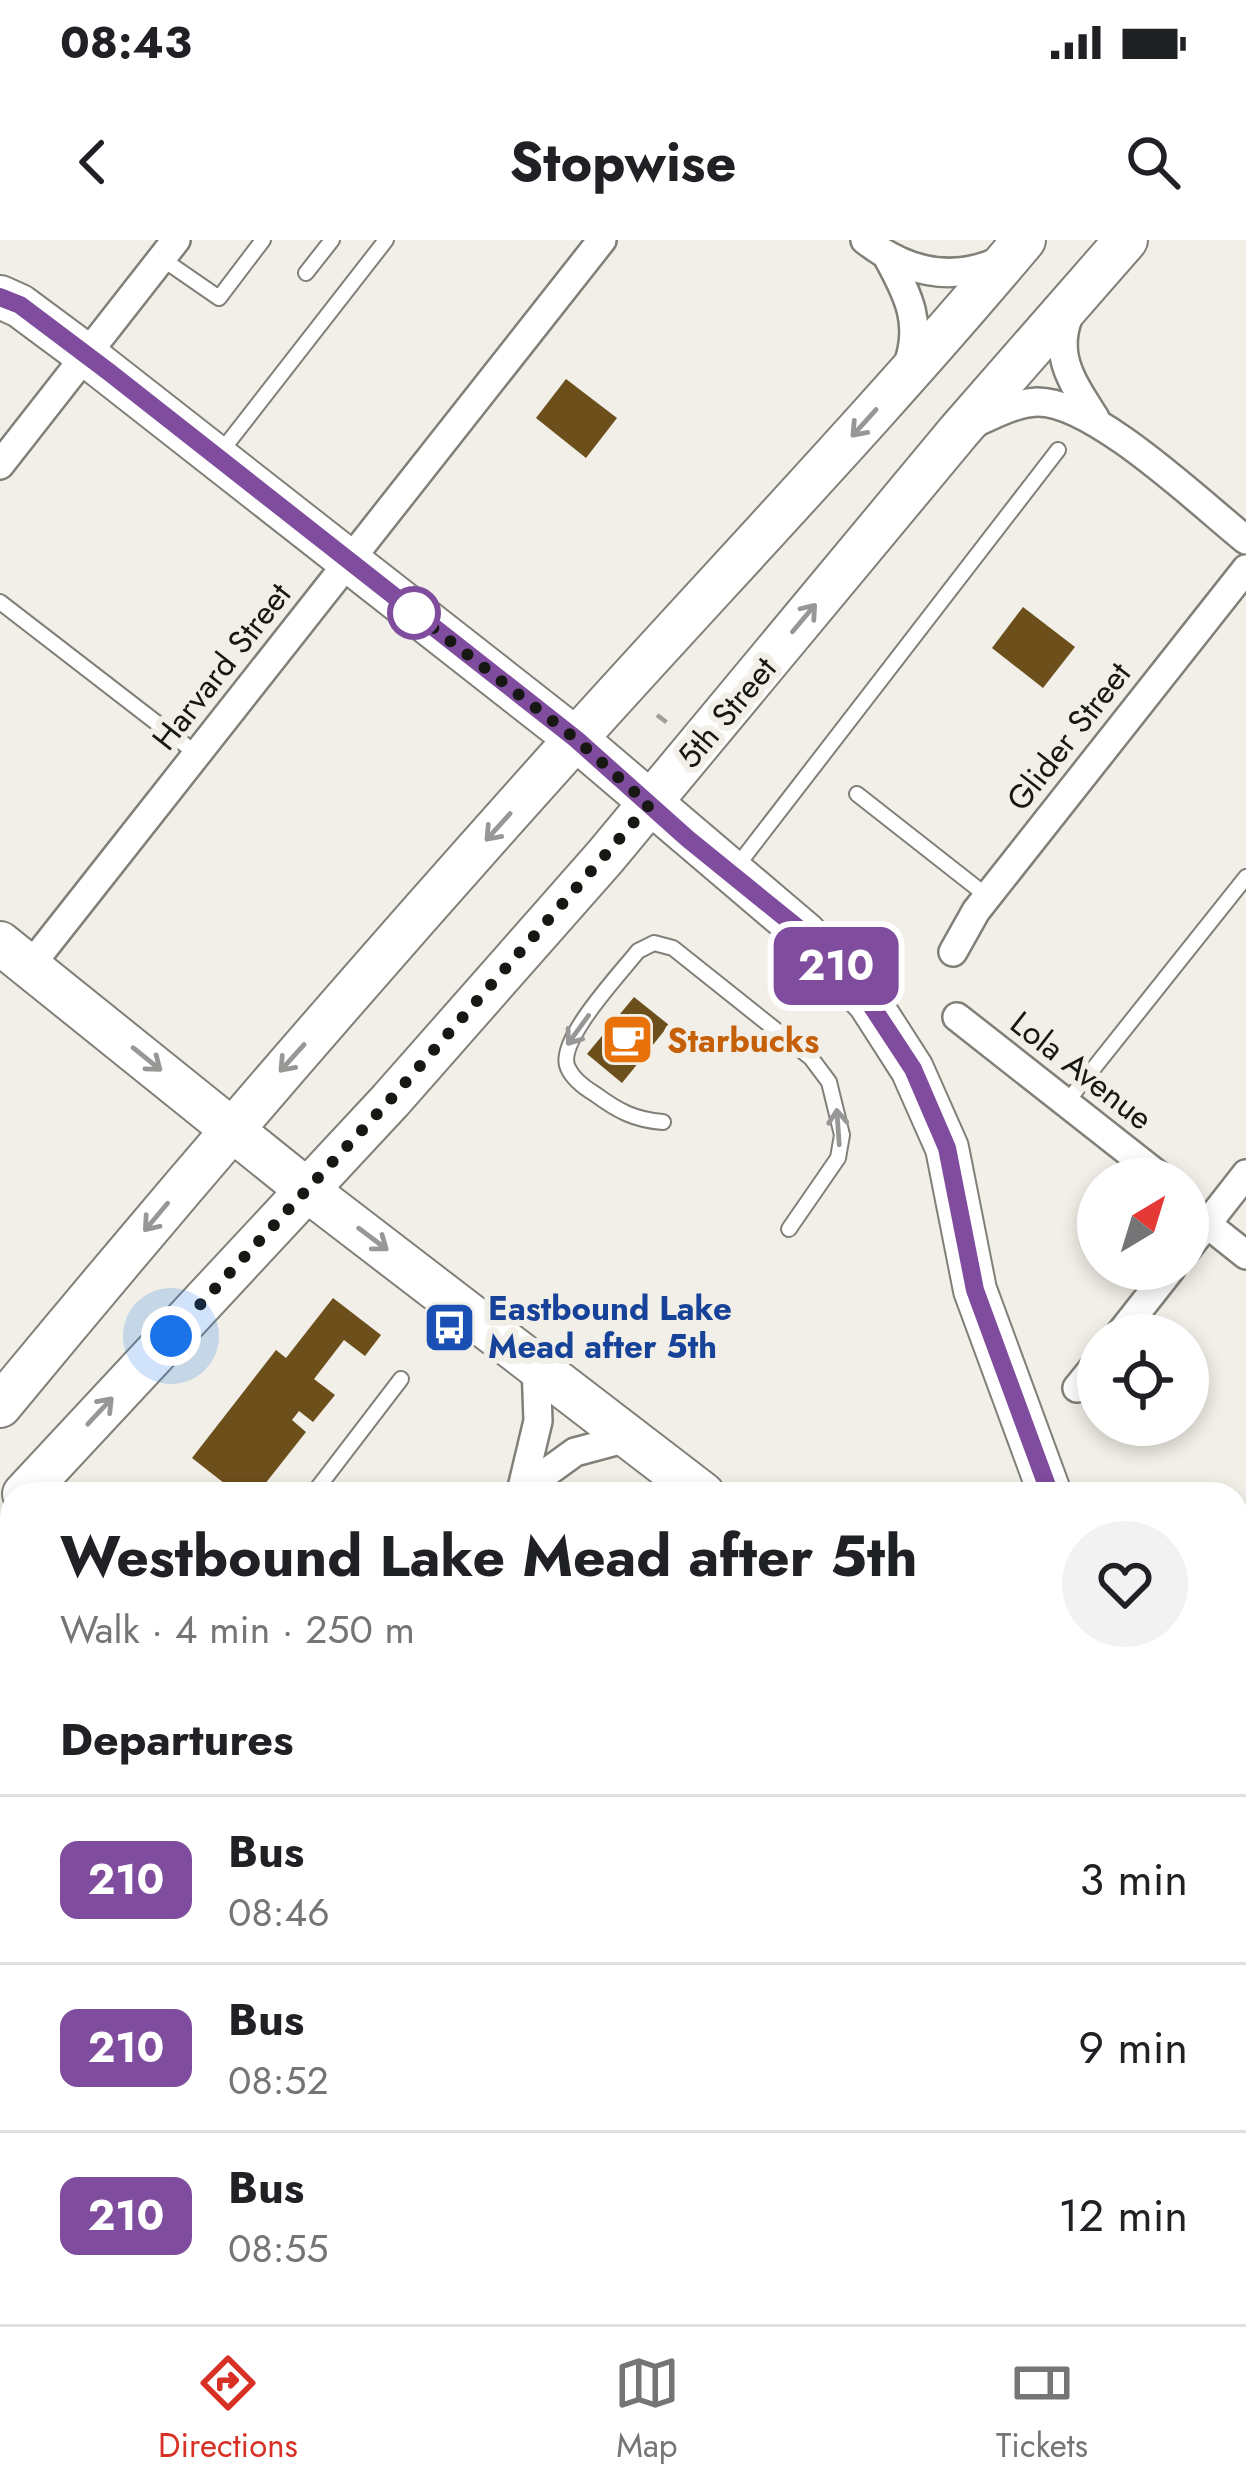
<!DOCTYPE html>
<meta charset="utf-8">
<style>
:root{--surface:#fff;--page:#f2f2f2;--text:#202124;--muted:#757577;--line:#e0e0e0;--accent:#d93025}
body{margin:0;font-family:Jost,sans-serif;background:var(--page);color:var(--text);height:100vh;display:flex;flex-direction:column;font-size:45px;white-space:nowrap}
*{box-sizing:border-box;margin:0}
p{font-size:39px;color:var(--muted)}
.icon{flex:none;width:66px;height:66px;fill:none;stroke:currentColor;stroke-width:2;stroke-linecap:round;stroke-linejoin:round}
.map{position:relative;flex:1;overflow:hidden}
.drawer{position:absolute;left:0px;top:1242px;width:1248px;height:843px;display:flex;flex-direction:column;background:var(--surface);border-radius:36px 36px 0 0;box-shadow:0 6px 18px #0003}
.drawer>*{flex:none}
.badge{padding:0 24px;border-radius:18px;font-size:42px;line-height:78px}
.needle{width:78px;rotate:38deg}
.buttons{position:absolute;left:1077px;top:918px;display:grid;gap:24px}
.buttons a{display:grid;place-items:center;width:132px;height:132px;border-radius:50%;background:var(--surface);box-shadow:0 6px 18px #0003;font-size:60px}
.you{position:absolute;width:60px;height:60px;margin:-30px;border:9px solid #fff;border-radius:50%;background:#1a73e8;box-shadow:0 0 0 18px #1a73e833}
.map>.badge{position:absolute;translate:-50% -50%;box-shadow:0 0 0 6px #fff}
h2{padding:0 60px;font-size:45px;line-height:108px}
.round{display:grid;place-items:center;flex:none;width:126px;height:126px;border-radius:63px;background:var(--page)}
.summary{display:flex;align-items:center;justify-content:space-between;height:204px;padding:0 60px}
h1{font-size:57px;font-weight:700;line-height:90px}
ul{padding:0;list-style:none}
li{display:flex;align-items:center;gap:36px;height:168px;padding:0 60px;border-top:3px solid var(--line)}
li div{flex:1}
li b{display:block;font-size:45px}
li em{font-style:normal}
li .badge{min-width:132px;font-weight:700;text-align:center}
.status{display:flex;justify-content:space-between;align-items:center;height:84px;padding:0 60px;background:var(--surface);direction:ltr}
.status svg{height:33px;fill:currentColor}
header{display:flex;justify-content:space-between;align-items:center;height:156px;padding:0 60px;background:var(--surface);font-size:54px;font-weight:700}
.tabs{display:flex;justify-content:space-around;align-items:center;height:168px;border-top:3px solid var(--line);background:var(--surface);font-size:33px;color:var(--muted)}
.tabs a{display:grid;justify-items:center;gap:6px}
.tabs .active{color:var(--accent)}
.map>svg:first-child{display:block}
.building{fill:#6d4f1b}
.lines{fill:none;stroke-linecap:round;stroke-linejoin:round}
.service-casing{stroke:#818078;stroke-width:18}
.minor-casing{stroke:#818078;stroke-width:32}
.primary-casing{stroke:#818078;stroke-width:46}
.path{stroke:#a09f99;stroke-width:4.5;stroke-dasharray:12 6;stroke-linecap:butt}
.service{stroke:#fff;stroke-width:14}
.minor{stroke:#fff;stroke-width:27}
.primary{stroke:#fff;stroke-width:42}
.oneway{stroke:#979795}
.line-casing{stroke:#fff;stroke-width:27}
.line{stroke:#804c9e;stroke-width:18}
.walk{stroke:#171714;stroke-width:12;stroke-dasharray:0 21.6}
.stop-dot{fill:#fff;stroke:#804c9e;stroke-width:6}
.labels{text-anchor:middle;stroke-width:12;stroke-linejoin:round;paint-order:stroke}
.street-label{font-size:33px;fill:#171714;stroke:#f1efe7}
.food-label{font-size:33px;font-weight:bold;fill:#c56008;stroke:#f1efe7;text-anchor:start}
.transit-label{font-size:33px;font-weight:bold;fill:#164399;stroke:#f1efe7;text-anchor:start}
</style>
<div class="status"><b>08:43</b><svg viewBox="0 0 49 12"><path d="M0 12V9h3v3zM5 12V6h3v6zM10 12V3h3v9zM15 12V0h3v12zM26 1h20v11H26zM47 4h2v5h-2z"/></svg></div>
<header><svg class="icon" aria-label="back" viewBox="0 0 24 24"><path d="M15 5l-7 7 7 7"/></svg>Stopwise<svg class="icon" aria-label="search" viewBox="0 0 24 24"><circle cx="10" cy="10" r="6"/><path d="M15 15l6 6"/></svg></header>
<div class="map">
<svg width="1246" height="2084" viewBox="0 0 1246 2084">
<rect width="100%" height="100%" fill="#f1efe7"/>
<g class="building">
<polygon points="566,139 617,178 586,218 536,178"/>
<polygon points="1023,367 1075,407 1043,448 992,408"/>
<polygon points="634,757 669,785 622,843 587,814"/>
<polygon points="333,1058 381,1095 365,1116 344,1100 314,1139 335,1155 313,1182 299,1171 292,1180 306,1192 257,1254 238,1254 192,1218 276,1110 286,1118"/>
<polygon points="695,2073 761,2073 743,2084 701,2084"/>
</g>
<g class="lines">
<defs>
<g id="service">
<polyline points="161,18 219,58 263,0"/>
<polyline points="306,33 332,0"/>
<polyline points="220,213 386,0"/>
<polyline points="0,362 197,514"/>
<polyline points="857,554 987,656"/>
<polyline points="737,626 1058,210"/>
<polyline points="1066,863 1246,637"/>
<path d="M663,882C635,880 618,871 595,854C585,848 573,839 568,828C555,802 620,734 638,711L654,703L673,708L811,818L829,842L842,895L838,918L789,989"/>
<polyline points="313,1254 401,1139"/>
<polyline points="1236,1807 1244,1813 1236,1823"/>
<polyline points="0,1809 12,1818"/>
<polyline points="0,1877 12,1887"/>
<polyline points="0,1957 12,1953"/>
<polyline points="163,2073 166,2084"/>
<polyline points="269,2073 273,2084"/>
<polyline points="340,2073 343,2084"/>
<polyline points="404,2073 407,2084"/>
<polyline points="451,2073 454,2084"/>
<polyline points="565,2073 571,2084"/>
<polyline points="653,2073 659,2084"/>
<polyline points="1045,2073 1048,2084"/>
<polyline points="813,2084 833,2073"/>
<polyline points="929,2084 953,2073"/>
</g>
<g id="minor">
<path d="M865,0C906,32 951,43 999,21"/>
<path d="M888,18C909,56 923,85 907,127"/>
<path d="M1071,71C1051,113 1072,142 1095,178"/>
<path d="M975,183C995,174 1015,163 1037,162C1094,161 1200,263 1246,300"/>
<polyline points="0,225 176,0"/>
<polyline points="953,712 976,671 1246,329"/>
<polyline points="30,726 602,0"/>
<polyline points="957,777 1163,939"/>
<polyline points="1207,984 1246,1015"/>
<polyline points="1188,1008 1246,934"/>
<polyline points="1119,1095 1171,1029"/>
<polyline points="1077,1148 1098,1122"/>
<polyline points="522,1248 538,1181 536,1124"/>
<polyline points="517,1254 575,1212 631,1197"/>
<polyline points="0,1697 12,1707"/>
<polyline points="895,2073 901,2084"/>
</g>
<g id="primary">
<polyline points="0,57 20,66 86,115 576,499 804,693 869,762 912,829 947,908 975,1050 1050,1254"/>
<polyline points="0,703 307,950 703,1254"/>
<path d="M0,1166C189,937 383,713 581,493C729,329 882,169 1024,0"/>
<polyline points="24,1254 390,861 605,617 959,191 1126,0"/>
<polyline points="1236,1565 1246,1577"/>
<polyline points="1236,1682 1246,1691"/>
</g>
</defs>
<use href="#service" class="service-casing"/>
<use href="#minor" class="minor-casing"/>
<use href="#primary" class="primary-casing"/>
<polyline class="path" points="657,475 670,485"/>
<use href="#service" class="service"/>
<use href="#minor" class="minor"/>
<use href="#primary" class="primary"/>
</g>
<defs><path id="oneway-shaft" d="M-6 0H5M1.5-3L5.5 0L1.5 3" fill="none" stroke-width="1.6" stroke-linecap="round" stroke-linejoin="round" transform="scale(3)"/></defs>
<g class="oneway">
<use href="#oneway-shaft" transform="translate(864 183) rotate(132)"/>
<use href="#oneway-shaft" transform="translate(804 378) rotate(-50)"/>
<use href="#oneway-shaft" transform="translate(498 587) rotate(132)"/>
<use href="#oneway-shaft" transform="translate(578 790) rotate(126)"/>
<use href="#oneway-shaft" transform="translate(292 818) rotate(132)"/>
<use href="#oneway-shaft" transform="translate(147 819) rotate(39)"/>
<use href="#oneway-shaft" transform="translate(838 887) rotate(-94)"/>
<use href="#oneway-shaft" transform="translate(156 977) rotate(130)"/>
<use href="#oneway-shaft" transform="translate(373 999) rotate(37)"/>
<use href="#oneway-shaft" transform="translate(100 1171) rotate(-47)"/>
</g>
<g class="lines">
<defs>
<polyline id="line" points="0,57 20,65 109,132 576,499 688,599 804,693 869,762 913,829 947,908 975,1050 1050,1254"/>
</defs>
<use href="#line" class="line-casing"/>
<use href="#line" class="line"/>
<polyline class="walk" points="171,1096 390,860 649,565 576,499 405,366 414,373"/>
</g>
<defs>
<symbol id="cafe-square" viewBox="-11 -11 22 22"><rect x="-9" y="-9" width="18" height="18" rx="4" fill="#e8710a" stroke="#f1efe7"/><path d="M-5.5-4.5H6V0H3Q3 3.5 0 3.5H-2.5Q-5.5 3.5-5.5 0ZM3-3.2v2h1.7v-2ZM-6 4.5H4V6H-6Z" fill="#fff"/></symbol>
<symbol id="bus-square" viewBox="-11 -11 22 22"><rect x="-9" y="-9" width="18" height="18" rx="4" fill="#1a4fb4" stroke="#f1efe7"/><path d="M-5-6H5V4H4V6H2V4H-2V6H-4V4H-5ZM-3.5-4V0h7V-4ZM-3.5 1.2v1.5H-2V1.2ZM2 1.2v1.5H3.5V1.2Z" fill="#fff"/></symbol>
</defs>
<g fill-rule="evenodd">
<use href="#cafe-square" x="598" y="770" width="59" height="59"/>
<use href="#bus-square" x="420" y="1058" width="59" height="59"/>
</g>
<circle class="stop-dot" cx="414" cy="373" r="24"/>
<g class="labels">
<g class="street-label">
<text transform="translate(221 426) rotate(-52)" y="12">Harvard Street</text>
<text transform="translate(726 472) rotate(-50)" y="12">5th Street</text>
<text transform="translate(1068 496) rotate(-52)" y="12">Glider Street</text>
<text transform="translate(1082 830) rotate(38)" y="12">Lola Avenue</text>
</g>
<g class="food-label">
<text x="667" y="812">Starbucks</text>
</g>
<g class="transit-label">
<text x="488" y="1080">Eastbound Lake<tspan x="488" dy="38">Mead after 5th</tspan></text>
</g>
</g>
</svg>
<div class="buttons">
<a><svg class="needle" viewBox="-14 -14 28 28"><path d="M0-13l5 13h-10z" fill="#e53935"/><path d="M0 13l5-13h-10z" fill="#757577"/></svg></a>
<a><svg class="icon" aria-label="locate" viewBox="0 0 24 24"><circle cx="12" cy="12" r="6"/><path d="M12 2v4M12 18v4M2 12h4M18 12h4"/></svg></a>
</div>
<div class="you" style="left:171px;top:1096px"></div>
<b class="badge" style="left:836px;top:726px;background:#804c9e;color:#fff">210</b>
<section class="drawer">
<div class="summary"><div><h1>Westbound Lake Mead after 5th</h1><p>Walk · 4 min · 250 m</p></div><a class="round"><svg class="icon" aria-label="heart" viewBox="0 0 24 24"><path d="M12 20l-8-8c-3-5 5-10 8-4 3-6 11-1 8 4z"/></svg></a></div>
<h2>Departures</h2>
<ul>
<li><span class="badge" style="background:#804c9e;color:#fff">210</span><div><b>Bus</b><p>08:46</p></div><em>3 min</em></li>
<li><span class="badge" style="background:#804c9e;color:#fff">210</span><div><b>Bus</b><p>08:52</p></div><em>9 min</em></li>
<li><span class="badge" style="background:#804c9e;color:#fff">210</span><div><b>Bus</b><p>08:55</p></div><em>12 min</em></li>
</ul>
</section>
</div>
<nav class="tabs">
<a class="active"><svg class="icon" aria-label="directions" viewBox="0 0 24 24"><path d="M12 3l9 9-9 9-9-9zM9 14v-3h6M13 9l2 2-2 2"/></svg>Directions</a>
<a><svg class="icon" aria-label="map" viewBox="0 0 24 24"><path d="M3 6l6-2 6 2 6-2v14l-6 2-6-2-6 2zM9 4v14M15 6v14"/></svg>Map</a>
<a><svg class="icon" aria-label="tickets" viewBox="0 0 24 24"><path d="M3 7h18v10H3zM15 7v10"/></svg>Tickets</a>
</nav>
